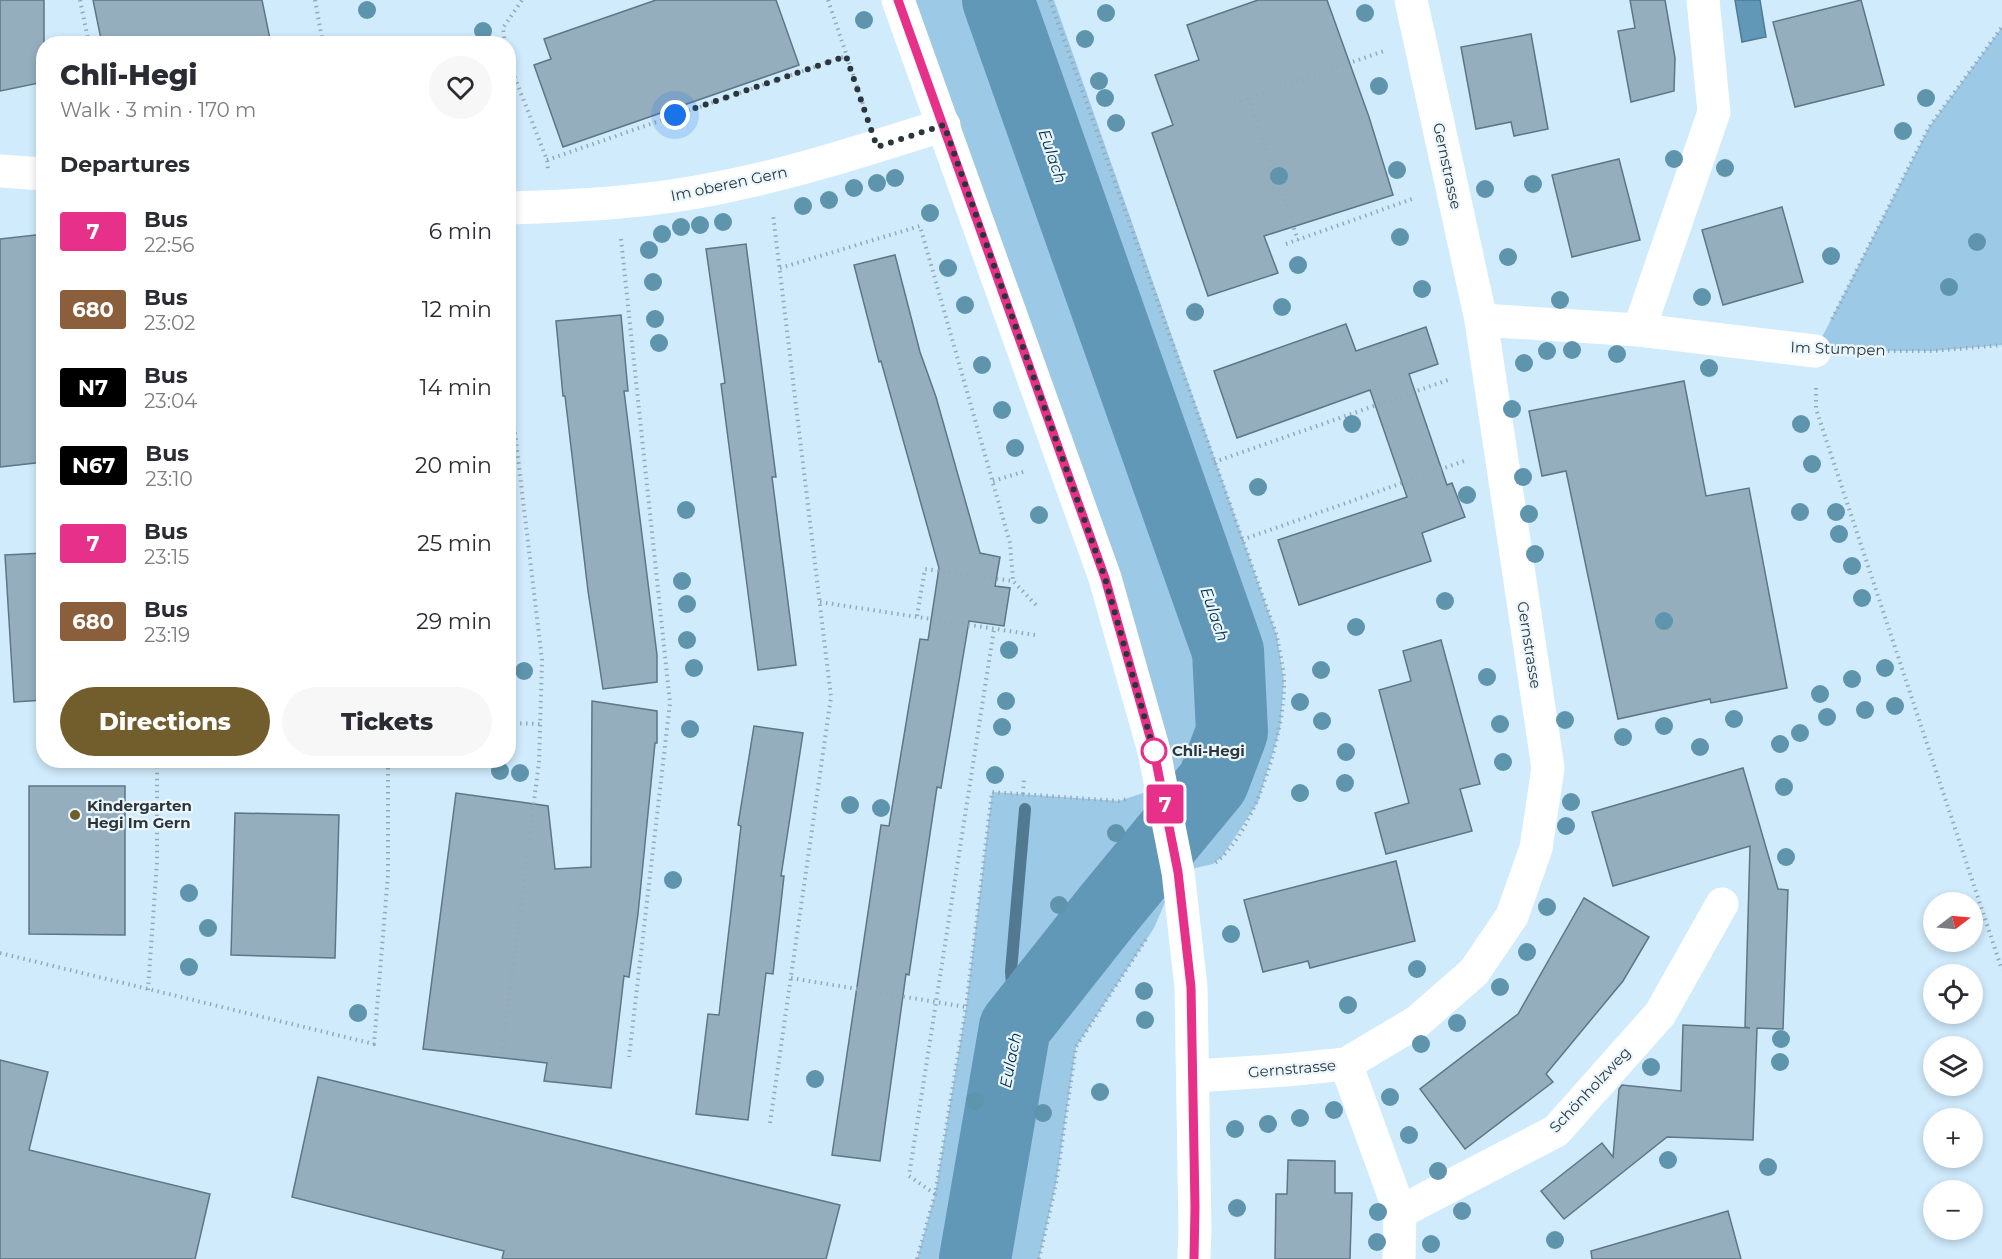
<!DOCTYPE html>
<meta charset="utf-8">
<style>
:root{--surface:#fff;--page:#f7f7f7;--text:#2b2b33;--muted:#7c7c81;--accent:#725d2c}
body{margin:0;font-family:Montserrat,sans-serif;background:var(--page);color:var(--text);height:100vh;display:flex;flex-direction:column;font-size:22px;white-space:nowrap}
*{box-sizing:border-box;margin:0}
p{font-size:20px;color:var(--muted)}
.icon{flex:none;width:33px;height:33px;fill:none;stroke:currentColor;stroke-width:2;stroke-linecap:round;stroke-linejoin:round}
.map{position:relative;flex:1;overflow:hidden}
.side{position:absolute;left:36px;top:36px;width:480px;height:732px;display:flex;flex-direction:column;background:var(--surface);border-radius:24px;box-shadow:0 3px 9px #0003}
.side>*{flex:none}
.badge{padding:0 12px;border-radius:4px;font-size:21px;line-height:39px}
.needle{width:39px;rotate:74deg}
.buttons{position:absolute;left:1923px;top:892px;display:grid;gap:12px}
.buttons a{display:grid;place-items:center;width:60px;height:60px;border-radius:50%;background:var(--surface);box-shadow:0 3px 9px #0003;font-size:30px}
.you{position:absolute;width:30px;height:30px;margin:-15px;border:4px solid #fff;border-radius:50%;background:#1a73e8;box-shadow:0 0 0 9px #1a73e833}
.map>.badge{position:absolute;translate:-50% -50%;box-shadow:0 0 0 3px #fff}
h2{padding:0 24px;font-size:22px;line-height:54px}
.round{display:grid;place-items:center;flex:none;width:63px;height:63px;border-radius:32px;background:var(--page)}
.overview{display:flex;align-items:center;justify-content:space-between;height:102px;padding:0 24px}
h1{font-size:28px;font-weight:800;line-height:45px}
.button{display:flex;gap:12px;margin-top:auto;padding:12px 24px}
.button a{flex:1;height:69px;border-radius:36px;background:var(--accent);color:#fff;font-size:24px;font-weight:800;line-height:69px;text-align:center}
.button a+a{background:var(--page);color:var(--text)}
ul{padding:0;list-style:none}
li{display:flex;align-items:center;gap:18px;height:78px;padding:0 24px}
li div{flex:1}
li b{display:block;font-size:22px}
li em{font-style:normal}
li .badge{min-width:66px;font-weight:700;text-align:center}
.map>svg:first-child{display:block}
.green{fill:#9cc9e5}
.water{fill:#6197b7;stroke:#517a92;stroke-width:1.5}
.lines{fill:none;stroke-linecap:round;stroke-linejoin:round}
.stream{stroke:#517a92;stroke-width:12}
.river{stroke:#6197b7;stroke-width:72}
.building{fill:#95aebe;stroke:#5e7685;stroke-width:1.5}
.path{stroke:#94aab7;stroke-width:4;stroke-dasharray:1.5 4.5;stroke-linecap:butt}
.minor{stroke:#fff;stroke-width:33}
.secondary{stroke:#fff;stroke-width:33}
.tree{fill:#5f94ad}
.line-casing{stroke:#fff;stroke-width:14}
.line{stroke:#e73089;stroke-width:9}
.walk{stroke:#2b363c;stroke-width:6;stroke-dasharray:0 10.8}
.stop-dot{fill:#fff;stroke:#e73089;stroke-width:3}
.poi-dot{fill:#725d2c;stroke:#ebf6fc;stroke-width:2}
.labels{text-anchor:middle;stroke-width:4.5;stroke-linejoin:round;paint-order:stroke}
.street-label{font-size:15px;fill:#2b363c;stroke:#ebf6fc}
.stop-label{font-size:15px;font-weight:bold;fill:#2b363c;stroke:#ebf6fc;text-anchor:start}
.poi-label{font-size:15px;font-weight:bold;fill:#2b363c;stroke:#ebf6fc;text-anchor:start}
.water-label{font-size:16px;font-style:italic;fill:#013148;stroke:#ebf6fc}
</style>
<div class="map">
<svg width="2002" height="1259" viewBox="0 0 2002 1259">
<rect width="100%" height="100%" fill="#d0ebfc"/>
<g class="green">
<polygon points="898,0 1054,0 1277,636 1284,681 1280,729 1258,802 1222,857 1213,864 1178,872 1154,928 1076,1047 1056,1184 1039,1259 917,1259 935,1194 966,1007 992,792 1119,801 1161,787"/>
<polygon points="2002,27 2002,345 1933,351 1815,351 1929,127"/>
</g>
<polygon class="water" points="1735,0 1760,0 1766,37 1742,42"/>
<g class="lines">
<polyline class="stream" points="1015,1027 1011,971 1025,809"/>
<polyline class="river" points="975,1259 1015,1027 1106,912 1213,782 1232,732 1228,651 998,0"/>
</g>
<g class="building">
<polygon points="0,0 44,0 44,82 0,91"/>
<polygon points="93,0 262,0 271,44 102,44"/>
<polygon points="656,0 776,0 799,65 563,147 534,65 551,59 544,39"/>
<polygon points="1258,0 1327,0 1369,117 1393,195 1264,236 1278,273 1208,296 1152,133 1173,125 1155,75 1199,60 1187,25"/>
<polygon points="1630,0 1665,0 1675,58 1674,91 1631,102 1618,31 1635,28"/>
<polygon points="1861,0 1884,85 1795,107 1773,22"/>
<polygon points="1531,34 1548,129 1514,136 1511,122 1476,129 1461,47"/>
<polygon points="1619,159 1640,240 1572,257 1552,175"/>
<polygon points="1782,207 1803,282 1723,305 1702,230"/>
<polygon points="44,234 44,462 0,467 0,239"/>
<polygon points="746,244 776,477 772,477 796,665 758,670 721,384 725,383 706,249"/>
<polygon points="895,255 920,352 936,397 980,553 1000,557 995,586 1010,588 1004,626 969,621 941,788 937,787 909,975 906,974 880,1161 832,1155 881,825 889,826 920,639 928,640 939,568 881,361 879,362 854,265"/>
<polygon points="621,315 628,391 624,391 657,655 657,682 603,689 588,591 565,396 563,396 556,321"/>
<polygon points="1346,324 1356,351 1426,327 1438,364 1409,374 1447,485 1452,483 1465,517 1422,533 1431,561 1299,605 1278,540 1407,497 1370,390 1237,438 1214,371"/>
<polygon points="1684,381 1706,496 1749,488 1787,688 1711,703 1710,699 1618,719 1566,471 1542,476 1529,411"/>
<polygon points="44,553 44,700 14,702 5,555"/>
<polygon points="1441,640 1480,784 1460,789 1472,831 1386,854 1375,813 1409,803 1379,690 1411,681 1403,651"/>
<polygon points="592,701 657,711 657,743 655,743 638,914 629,977 624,976 611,1088 544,1081 547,1063 423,1049 456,793 548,806 555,869 591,867"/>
<polygon points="754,726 803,733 781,876 784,876 773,974 766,973 748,1120 696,1114 708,1014 719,1015 741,826 738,825"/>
<polygon points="1743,768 1778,889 1788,890 1783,1029 1757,1028 1753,1140 1667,1137 1564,1219 1541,1191 1602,1143 1613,1157 1619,1089 1622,1085 1681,1091 1683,1025 1750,1028 1745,1027 1750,846 1613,886 1592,812"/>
<polygon points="29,786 125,786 125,935 29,934"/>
<polygon points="235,813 339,815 335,958 231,955"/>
<polygon points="1396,861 1415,941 1310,968 1308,961 1263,972 1244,900"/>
<polygon points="1584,898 1649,937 1623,981 1546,1074 1553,1082 1465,1149 1420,1089 1518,1014"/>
<polygon points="0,1060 48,1072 29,1150 210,1194 195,1259 0,1259"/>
<polygon points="318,1077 840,1205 826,1259 502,1259 504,1251 292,1197"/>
<polygon points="1288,1160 1335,1161 1335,1193 1352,1193 1350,1259 1275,1259 1276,1194 1287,1194"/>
<polygon points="1728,1211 1741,1259 1592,1259 1591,1251"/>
</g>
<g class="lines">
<g class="path">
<polyline points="80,0 89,44"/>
<polyline points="315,0 323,44"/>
<polyline points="828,0 865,110"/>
<path d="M1050,0L1277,636C1279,651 1284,667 1284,682C1285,731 1256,832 1215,863"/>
<polyline points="505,44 503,28 522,0"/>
<polyline points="508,60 547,160 548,169"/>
<polyline points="1248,98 1298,240"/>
<polyline points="1234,103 1384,51"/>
<polyline points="547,160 846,56"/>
<polyline points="621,239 670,703 629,1057"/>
<polyline points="1286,244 1415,198"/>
<polyline points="780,268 920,226 1010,543 1013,581"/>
<polyline points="1832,319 1929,127 2002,27"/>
<polyline points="1852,351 1933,351 2002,345"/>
<polyline points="1816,388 1816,409 2002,970"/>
<polyline points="1214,462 1451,379"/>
<polyline points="993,481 1026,471"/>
<polyline points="1242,540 1464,461"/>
<polyline points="820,602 1035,635"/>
<polyline points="917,616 925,569 1013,581 1036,605"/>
<polyline points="508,723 540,724"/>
<polyline points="1023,794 1024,778"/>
<polyline points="0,953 374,1044 388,875 388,760"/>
<polyline points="791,978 966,1007"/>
<polyline points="148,990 157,862 157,760"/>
<polyline points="502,1054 539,762 542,660 508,374"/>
<polyline points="770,1123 831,697 773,214"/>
<polyline points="935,1194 909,1176 994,629"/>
<polyline points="917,1259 935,1194 966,1007 992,792 1119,801 1127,799"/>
<polyline points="1039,1259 1056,1184 1076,1047 1147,938"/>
</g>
<g class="minor">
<polyline points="0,171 44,174"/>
<path d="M508,208C580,206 653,202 723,187C798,172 871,148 944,125"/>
<polyline points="1481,320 1639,330 1714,112 1703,0"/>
<polyline points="1639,330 1815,351"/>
<polyline points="1346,1064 1400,1212 1399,1259"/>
<polyline points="1194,1076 1286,1070 1346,1064 1418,1021 1474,972 1512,916 1536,848 1548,768 1481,320 1411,0"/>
<polyline points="1400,1212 1556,1131 1660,1014 1722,904"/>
</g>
<polyline class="secondary" points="898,0 1105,578 1154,751 1178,872 1191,987 1195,1229 1194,1259"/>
</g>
<g class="tree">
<circle cx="367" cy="10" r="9"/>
<circle cx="1106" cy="13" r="9"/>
<circle cx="1365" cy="13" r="9"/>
<circle cx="864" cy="20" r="9"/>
<circle cx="483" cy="31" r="9"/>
<circle cx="1085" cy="39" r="9"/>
<circle cx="1099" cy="81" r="9"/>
<circle cx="1379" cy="86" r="9"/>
<circle cx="1105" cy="98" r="9"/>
<circle cx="1926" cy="98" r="9"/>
<circle cx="1116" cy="123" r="9"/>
<circle cx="1903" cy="131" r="9"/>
<circle cx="1674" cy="159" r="9"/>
<circle cx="1725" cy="168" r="9"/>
<circle cx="1397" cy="170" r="9"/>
<circle cx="1279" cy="176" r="9"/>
<circle cx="895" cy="178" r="9"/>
<circle cx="877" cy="183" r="9"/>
<circle cx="1533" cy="184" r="9"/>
<circle cx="854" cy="188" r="9"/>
<circle cx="1485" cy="189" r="9"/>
<circle cx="829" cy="200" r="9"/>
<circle cx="803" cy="206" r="9"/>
<circle cx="930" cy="213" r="9"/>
<circle cx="723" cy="222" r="9"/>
<circle cx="700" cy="225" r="9"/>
<circle cx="681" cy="227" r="9"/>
<circle cx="662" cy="234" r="9"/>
<circle cx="1400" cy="237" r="9"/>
<circle cx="1977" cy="242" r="9"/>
<circle cx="649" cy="250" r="9"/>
<circle cx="1831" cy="256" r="9"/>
<circle cx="1508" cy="257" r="9"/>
<circle cx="1298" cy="265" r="9"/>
<circle cx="948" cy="268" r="9"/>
<circle cx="653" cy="282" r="9"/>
<circle cx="1949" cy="287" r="9"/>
<circle cx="1422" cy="289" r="9"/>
<circle cx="1702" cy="297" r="9"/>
<circle cx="1560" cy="300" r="9"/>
<circle cx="965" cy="305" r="9"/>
<circle cx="1282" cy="307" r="9"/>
<circle cx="1195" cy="312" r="9"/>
<circle cx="655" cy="319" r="9"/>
<circle cx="659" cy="343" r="9"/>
<circle cx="1572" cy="350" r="9"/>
<circle cx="1547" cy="351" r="9"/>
<circle cx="1617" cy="354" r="9"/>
<circle cx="1524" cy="363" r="9"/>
<circle cx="982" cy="365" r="9"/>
<circle cx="1709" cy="368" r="9"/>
<circle cx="1512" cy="409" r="9"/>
<circle cx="1002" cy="410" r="9"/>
<circle cx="1352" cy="424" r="9"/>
<circle cx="1801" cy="424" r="9"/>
<circle cx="1015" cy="448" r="9"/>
<circle cx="1812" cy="464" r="9"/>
<circle cx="1523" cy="477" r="9"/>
<circle cx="1258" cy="487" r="9"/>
<circle cx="1467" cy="495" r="9"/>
<circle cx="686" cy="510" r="9"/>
<circle cx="1800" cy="512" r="9"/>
<circle cx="1836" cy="512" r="9"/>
<circle cx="1529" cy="514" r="9"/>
<circle cx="1039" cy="515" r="9"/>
<circle cx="1839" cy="534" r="9"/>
<circle cx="1535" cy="554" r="9"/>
<circle cx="1852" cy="566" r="9"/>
<circle cx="682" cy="581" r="9"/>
<circle cx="1862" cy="598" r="9"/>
<circle cx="1445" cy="601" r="9"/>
<circle cx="687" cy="604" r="9"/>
<circle cx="1664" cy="621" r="9"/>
<circle cx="1356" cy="627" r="9"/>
<circle cx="687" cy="640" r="9"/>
<circle cx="1009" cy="650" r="9"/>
<circle cx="694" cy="668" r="9"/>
<circle cx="1885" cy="668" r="9"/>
<circle cx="1321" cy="670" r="9"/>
<circle cx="524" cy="671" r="9"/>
<circle cx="1487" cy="677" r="9"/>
<circle cx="1852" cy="679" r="9"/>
<circle cx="1820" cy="694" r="9"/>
<circle cx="1006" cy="701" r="9"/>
<circle cx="1300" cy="702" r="9"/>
<circle cx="1895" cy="706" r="9"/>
<circle cx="1865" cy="710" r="9"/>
<circle cx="1827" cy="717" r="9"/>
<circle cx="1734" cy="719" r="9"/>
<circle cx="1565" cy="720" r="9"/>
<circle cx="1322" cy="721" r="9"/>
<circle cx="1500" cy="724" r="9"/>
<circle cx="1664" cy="726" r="9"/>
<circle cx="1002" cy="727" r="9"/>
<circle cx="690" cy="729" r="9"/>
<circle cx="1800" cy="733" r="9"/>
<circle cx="1623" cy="737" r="9"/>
<circle cx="1780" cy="744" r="9"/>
<circle cx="1700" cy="747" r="9"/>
<circle cx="1346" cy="752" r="9"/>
<circle cx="1503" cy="762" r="9"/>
<circle cx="500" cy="771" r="9"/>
<circle cx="520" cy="773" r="9"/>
<circle cx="995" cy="775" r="9"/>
<circle cx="1345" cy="783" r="9"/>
<circle cx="1784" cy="787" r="9"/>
<circle cx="1300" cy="793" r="9"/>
<circle cx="1571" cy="802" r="9"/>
<circle cx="850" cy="805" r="9"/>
<circle cx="881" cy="808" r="9"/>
<circle cx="1566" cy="826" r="9"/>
<circle cx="1116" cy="833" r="9"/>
<circle cx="1786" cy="857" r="9"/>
<circle cx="673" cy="880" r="9"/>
<circle cx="189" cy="893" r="9"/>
<circle cx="1059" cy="905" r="9"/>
<circle cx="1547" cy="907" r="9"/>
<circle cx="208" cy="928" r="9"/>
<circle cx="1231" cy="934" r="9"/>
<circle cx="1527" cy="952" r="9"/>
<circle cx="189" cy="967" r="9"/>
<circle cx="1417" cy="969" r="9"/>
<circle cx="1500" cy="987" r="9"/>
<circle cx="1144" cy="991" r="9"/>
<circle cx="1348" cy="1005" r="9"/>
<circle cx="358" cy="1013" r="9"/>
<circle cx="1145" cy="1020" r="9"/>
<circle cx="1457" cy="1023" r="9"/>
<circle cx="1781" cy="1039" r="9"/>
<circle cx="1421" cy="1044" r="9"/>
<circle cx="1780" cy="1062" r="9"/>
<circle cx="1651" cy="1067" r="9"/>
<circle cx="815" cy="1079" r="9"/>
<circle cx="1100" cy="1092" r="9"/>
<circle cx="1390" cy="1097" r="9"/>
<circle cx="975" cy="1101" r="9"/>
<circle cx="1334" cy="1110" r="9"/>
<circle cx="1043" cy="1113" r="9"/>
<circle cx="1300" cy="1118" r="9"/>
<circle cx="1268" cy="1124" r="9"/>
<circle cx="1235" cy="1129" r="9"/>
<circle cx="1409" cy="1135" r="9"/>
<circle cx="1668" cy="1160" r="9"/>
<circle cx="1768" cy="1167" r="9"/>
<circle cx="1438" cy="1171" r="9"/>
<circle cx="1237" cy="1208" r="9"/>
<circle cx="1462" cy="1211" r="9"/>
<circle cx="1378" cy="1212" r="9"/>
<circle cx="1555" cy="1240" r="9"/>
<circle cx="1377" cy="1242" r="9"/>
<circle cx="1431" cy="1244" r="9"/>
</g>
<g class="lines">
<defs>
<polyline id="line" points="898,0 1105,578 1154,751 1178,872 1191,987 1195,1207 1194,1259"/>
</defs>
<use href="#line" class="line-casing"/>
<use href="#line" class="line"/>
<polyline class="walk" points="675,115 846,56 877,147 944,125 1105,578 1154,751"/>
</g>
<circle class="stop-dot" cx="1154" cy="751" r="12"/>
<circle class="poi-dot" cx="75" cy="815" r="6"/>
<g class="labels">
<g class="street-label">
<text transform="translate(1447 166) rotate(78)" y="5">Gernstrasse</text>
<text transform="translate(729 184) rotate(-12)" y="5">Im oberen Gern</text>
<text transform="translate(1838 349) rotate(2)" y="5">Im Stumpen</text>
<text transform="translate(1529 645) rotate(81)" y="5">Gernstrasse</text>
<text transform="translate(1292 1069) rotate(-5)" y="5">Gernstrasse</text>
<text transform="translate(1590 1090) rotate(-47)" y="5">Schönholzweg</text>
</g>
<g class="stop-label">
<text x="1172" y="756">Chli-Hegi</text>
</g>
<g class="poi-label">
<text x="87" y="811">Kindergarten<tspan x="87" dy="17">Hegi Im Gern</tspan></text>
</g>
<g class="water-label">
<text transform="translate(1053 156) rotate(71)" y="6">Eulach</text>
<text transform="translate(1215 614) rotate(71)" y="6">Eulach</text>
<text transform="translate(1010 1060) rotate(-79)" y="6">Eulach</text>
</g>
</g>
</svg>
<div class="buttons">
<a><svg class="needle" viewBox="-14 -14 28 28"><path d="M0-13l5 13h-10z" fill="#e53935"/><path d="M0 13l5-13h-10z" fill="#7c7c81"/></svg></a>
<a><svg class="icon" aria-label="locate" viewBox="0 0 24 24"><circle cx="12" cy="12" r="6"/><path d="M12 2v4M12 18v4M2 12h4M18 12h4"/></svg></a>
<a><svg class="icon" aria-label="layers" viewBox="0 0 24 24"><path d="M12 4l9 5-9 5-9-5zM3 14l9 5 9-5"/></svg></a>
<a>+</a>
<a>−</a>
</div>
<div class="you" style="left:675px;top:115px"></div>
<b class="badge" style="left:1165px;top:804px;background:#e73089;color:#fff">7</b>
<section class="side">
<div class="overview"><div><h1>Chli-Hegi</h1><p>Walk · 3 min · 170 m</p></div><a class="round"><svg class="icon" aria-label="heart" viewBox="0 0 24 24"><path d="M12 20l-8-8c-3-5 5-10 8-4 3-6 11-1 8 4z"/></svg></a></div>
<h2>Departures</h2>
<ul>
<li><span class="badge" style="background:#e73089;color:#fff">7</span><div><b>Bus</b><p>22:56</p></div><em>6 min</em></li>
<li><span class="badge" style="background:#8b5e3c;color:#fff">680</span><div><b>Bus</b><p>23:02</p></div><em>12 min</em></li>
<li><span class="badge" style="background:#000;color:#fff">N7</span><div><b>Bus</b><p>23:04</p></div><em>14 min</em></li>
<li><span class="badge" style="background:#000;color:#fff">N67</span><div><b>Bus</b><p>23:10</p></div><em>20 min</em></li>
<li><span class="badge" style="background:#e73089;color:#fff">7</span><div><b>Bus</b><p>23:15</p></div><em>25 min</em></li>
<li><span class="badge" style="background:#8b5e3c;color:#fff">680</span><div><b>Bus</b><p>23:19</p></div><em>29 min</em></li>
</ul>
<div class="button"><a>Directions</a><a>Tickets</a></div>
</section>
</div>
